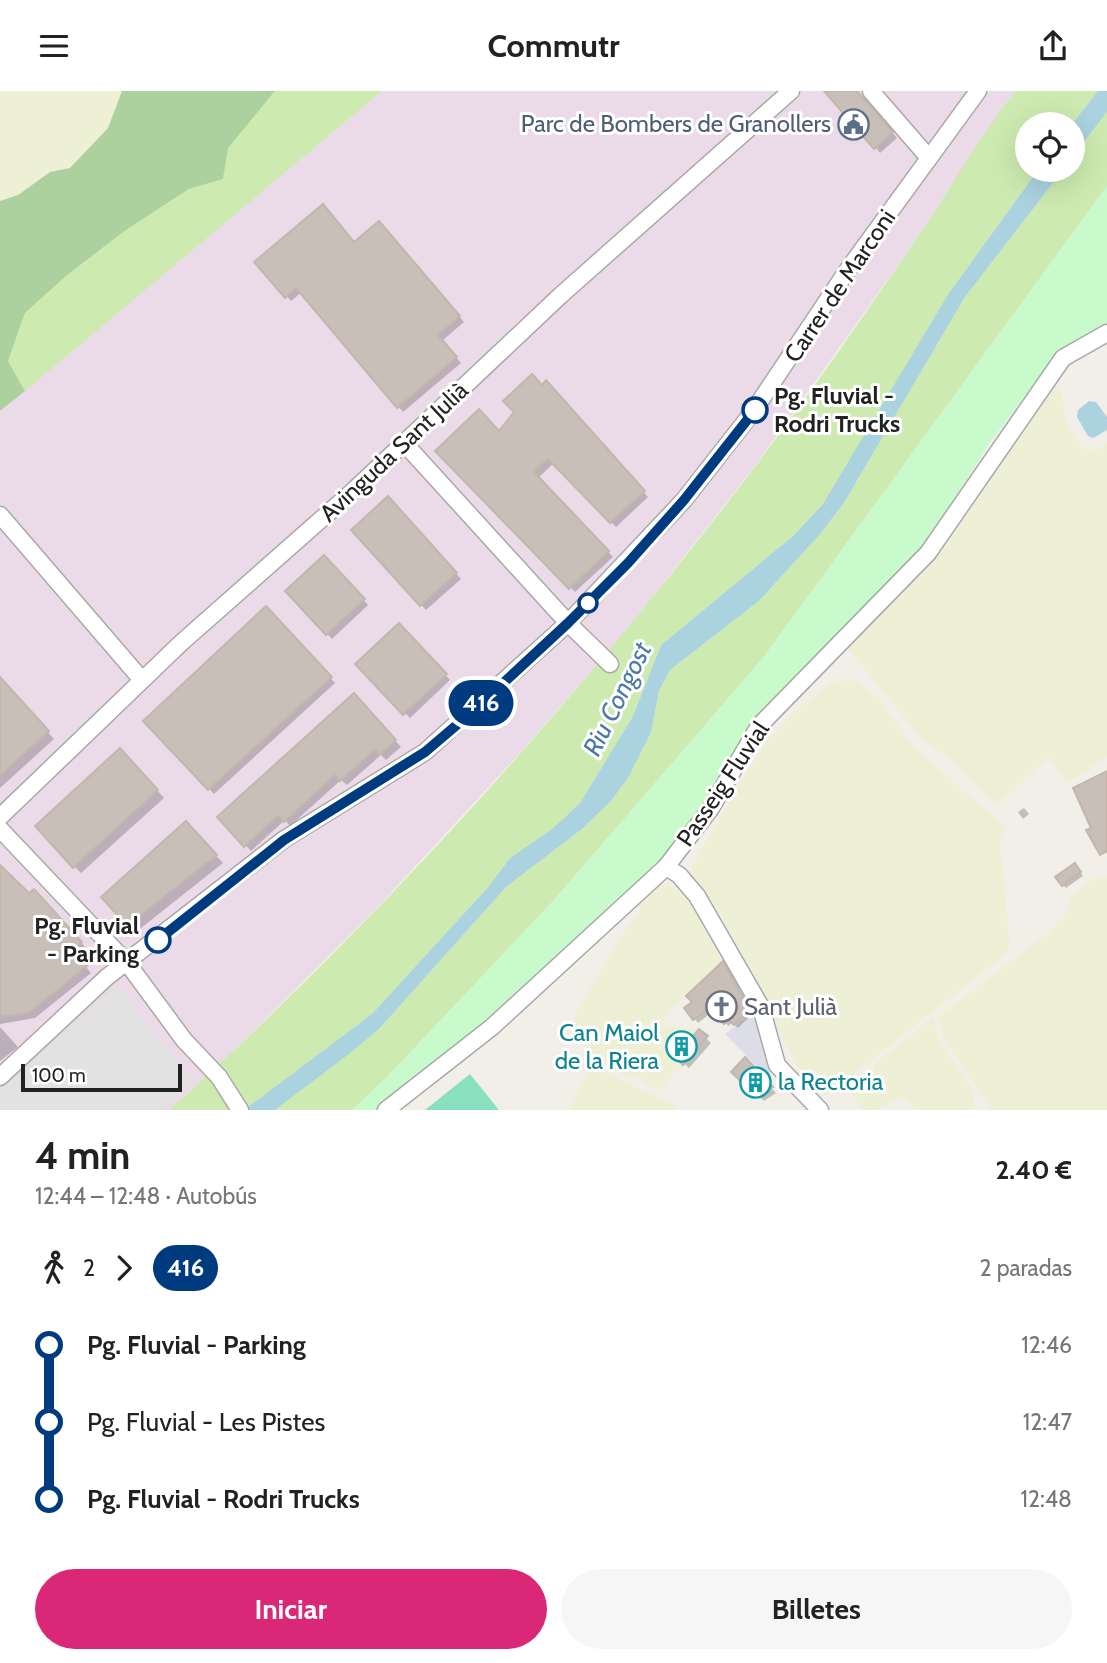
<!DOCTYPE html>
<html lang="es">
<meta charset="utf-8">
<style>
:root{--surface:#fff;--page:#f6f6f6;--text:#222;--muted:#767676;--accent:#db2777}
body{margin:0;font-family:Cabin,sans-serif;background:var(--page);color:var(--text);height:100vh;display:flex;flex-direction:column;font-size:26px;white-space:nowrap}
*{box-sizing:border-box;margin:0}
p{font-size:23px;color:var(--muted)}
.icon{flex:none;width:38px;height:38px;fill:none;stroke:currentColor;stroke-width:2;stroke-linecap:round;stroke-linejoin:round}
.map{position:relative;height:1019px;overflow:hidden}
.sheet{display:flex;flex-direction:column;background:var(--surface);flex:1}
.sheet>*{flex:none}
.badge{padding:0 14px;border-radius:23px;font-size:24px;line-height:46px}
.buttons{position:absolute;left:1015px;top:21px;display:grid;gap:14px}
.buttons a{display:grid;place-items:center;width:70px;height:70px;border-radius:50%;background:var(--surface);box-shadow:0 7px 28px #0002;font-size:35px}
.scale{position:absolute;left:21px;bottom:18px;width:161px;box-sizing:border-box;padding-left:7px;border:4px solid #222;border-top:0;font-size:19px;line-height:24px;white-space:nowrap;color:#222;-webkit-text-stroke:5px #fff;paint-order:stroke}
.map>.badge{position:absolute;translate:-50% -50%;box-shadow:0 0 0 4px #fff}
.legs{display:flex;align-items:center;gap:10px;height:77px;padding:0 35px;font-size:23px}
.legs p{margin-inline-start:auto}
.head{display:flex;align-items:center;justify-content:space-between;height:119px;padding:0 35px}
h1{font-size:38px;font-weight:800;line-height:52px}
.button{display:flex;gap:14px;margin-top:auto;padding:14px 35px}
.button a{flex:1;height:80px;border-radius:42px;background:var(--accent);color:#fff;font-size:28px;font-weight:800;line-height:80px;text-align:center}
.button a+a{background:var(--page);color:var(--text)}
ul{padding:0 35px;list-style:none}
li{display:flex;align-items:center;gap:24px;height:77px;font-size:26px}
li i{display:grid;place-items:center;width:10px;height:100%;margin:0 9px;background:currentColor}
li i::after{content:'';width:18px;height:18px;margin:-9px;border:5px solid;border-radius:50%;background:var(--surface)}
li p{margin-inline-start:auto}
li:first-child i{background:linear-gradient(#0000 50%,currentColor 0)}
li:last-child i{background:linear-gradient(currentColor 50%,#0000 0)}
header{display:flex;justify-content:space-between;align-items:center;height:91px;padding:0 35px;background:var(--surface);font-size:32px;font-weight:800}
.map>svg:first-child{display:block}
.industrial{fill:#ebdbe8}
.farmland{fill:#eef0d5}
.grass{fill:#cdebb0}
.forest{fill:#add19e}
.park{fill:#c8facc}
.pitch{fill:#88e0be}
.parking{fill:#e2e2e2}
.plaza{fill:#dddde8}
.water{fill:#aad3df}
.shadow{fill:#0003}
.building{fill:#c7bfb8;stroke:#c4b6ab;stroke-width:2}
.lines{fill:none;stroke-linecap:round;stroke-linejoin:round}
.minor-casing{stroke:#a9a9a9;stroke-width:19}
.minor{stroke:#fff;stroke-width:16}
.line-1-casing{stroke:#fff;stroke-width:16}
.line-1{stroke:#003b80;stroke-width:10}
.stop-1-dot{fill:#fff;stroke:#003b80;stroke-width:3.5}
.labels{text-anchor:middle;stroke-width:6;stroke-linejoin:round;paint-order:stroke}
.service-label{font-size:24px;fill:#4e5e75;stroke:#fff;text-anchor:end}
.street-label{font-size:24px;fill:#222;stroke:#fff}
.stop-label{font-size:24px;font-weight:bold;fill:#222;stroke:#fff;text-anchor:start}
.worship-label{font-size:24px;fill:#5b616d;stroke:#fff;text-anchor:start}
.culture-label{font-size:24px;fill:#0d838f;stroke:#fff;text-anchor:end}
.water-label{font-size:26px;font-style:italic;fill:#4a7aab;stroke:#fff}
</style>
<header><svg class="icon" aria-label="menu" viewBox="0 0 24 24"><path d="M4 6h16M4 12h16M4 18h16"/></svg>Commutr<svg class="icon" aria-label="share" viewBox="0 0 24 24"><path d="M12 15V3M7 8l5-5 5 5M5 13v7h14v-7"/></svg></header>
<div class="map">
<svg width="1107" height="1019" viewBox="0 0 1107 1019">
<rect width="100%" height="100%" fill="#f2efe9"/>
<polygon class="industrial" points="382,0 1016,0 920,143 758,371 622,545 520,662 373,821 223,970 169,1019 0,1019 0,320"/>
<g class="farmland">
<polygon points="0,0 122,0 108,37 70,77 50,81 18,104 0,110"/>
<polygon points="1050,293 1059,296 1062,302 1066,333 1083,357 1097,359 1107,352 1107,666 1069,691 1048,667 997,714 953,671 921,648 845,554 932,472 945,456 1006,367"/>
<polygon points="845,589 856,590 880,609 914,656 1002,733 1005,739 1000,754 1010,855 1006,863 826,1005 797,976 723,832 689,784 692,774 764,652 788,627 817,603 833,591"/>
<polygon points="1095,785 1107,787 1107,1019 992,1019 943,947 939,925 1048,842 1066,822 1071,806"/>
<polygon points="667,794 683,803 703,825 727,865 671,918 661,935 699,938 685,955 676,947 666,956 683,974 659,999 647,994 639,985 628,985 605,973 580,949 573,927 626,837 641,820 637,815 659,796"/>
<polygon points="933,926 939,950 973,999 973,1019 916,1019 904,1008 895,1009 878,1019 863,1019 852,1003 851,992"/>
<polygon points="593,975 674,1014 679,1019 568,1019"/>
</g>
<g class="grass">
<polygon points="275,0 382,0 25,300 8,270 25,222 66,185 126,139 189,98 223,88 227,57"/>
<path d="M1016,0H1098L1072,33H1027V79H1038L949,202L840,387L823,413L793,445L661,554L633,625L580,712L552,738L510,767L489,795L372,923L244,1019H169C385,824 581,605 757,373C813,299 866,221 919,144C952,97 979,44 1016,0Z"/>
<polygon points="1107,21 1107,95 763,567 554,809 388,985 352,1019 275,1019 380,937 506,796 582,738 611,710 628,687 653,631 659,600 670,579 759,510 822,441 845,410 965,206 1063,79 1073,79 1073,65"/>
</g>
<polygon class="forest" points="122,0 275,0 228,57 223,88 189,98 126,139 66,185 25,222 8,270 25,300 0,320 0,110 18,104 50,81 70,77 108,37"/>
<polygon class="park" points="1107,95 1107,237 1057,264 990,351 926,453 760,623 741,648 702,718 660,769 484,936 410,987 377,1019 352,1019 388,985 554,809 763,567"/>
<polygon class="pitch" points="470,983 499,1019 425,1019"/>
<polygon class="parking" points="117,895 194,992 160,1019 0,1019 0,998"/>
<polygon class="plaza" points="761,916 777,974 766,985 725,943"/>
<g class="water">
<polygon points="1098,0 1107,0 1107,21 1073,65 1072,33"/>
<polygon points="1038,79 1063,79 965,206 845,410 822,441 759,510 670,579 659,600 651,641 628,687 611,710 582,738 506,796 380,937 354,959 275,1019 244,1019 372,923 489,795 510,767 552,738 580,712 633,625 661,554 793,445 823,413 949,202"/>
<polygon points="1089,310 1096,311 1107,326 1107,339 1093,347 1088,345 1077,326 1078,319"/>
</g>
<g class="shadow">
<polygon points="833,0 856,0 897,47 880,62"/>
<polygon points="384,137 464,231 442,250 461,272 403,321 302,201 291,210 257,171 355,153"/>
<polygon points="542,296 551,296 648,406 616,436 554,372 538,387 613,466 575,501 438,360 500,342"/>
<polygon points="388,408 461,488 426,519 354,439"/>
<polygon points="324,467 368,514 332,548 287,501"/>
<polygon points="266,517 335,592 214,703 146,630"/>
<polygon points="399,534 450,589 410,627 358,573"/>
<polygon points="0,588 54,648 0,697"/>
<polygon points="354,604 401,656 386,669 381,664 347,694 341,689 290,735 285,729 251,760 219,726"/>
<polygon points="126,666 164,707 81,782 74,775"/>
<polygon points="1024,717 1029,723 1023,728 1018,721"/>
<polygon points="186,732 223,772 136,841 104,807"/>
<polygon points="0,776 29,805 34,801 87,858 78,867 91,882 35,927 0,933"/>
<polygon points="1077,777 1083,785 1066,797 1063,794"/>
<polygon points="726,876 751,919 744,923 748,927 738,937 732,931 729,935 711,922 698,932 686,917"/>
<polygon points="0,936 18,956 0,970"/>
<polygon points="699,940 711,952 689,977 668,956 685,957"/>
<polygon points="745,968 776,1002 764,1010 733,981"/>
</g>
<g class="building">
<polygon points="824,0 857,0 893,41 874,58"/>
<polygon points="323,113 354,151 379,130 460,225 438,244 457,266 397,317 296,197 285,207 254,171"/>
<polygon points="532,283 542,294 546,289 645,400 610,432 548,368 534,381 609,460 569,498 435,360 479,318 499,340 514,321 503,310"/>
<polygon points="388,405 457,482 420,515 351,439"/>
<polygon points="324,464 365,508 326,544 285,500"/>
<polygon points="266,515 332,586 208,699 143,630"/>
<polygon points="399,532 447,583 403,624 355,573"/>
<polygon points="0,586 49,640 0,684"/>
<polygon points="354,602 396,649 379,664 375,659 340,690 335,684 284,731 278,725 244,756 217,726"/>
<polygon points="120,657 158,699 73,777 35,735"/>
<polygon points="1107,680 1107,760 1100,764 1086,739 1091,737 1073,697"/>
<polygon points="186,730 217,764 127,835 101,806"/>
<polygon points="1075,772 1081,781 1062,795 1055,786"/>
<polygon points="0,774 29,802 34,798 82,851 73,860 87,875 29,922 0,926"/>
<polygon points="723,870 748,915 742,919 746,922 734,934 728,929 724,933 706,920 693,929 684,917 692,911 686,905"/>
<polygon points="699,938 708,945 683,974 666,956 676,947 684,955"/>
<polygon points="745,966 773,996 757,1006 731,981"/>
</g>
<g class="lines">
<defs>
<g id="minor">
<polyline points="871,0 929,67"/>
<polyline points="405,353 568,532 610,573"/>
<polyline points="0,424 142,589"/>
<polyline points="0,726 181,552 352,401 561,204 791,0"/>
<polyline points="0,738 128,873 184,949 219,986 240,1019"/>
<polyline points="666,776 679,784 697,805 761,916 777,974 820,1019"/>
<polyline points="0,986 107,886 283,749 425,661 568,532 684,409 752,322 849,177 978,0"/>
<polyline points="386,1019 492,936 666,776 711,717 759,635 928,462 1063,267 1107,242"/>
</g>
</defs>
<use href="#minor" class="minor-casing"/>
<use href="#minor" class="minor"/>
</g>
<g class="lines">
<defs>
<polyline id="line-1" points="158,849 284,749 425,661 472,621 568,532 628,472 684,409 755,319"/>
</defs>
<use href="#line-1" class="line-1-casing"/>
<use href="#line-1" class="line-1"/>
</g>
<defs>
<symbol id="civic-ring" viewBox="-11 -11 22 22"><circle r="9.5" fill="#fff" stroke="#5c6f8a" stroke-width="1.5"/><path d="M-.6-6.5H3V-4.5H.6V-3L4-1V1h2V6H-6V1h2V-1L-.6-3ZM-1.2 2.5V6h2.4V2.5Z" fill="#5c6f8a"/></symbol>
<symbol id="church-ring" viewBox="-11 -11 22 22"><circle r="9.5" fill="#fff" stroke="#6b7280" stroke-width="1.5"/><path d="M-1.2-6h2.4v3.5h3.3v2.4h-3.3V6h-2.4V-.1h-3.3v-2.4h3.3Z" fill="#6b7280"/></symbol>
<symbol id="building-ring" viewBox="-11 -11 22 22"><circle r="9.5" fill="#fff" stroke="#0f9aa8" stroke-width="1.5"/><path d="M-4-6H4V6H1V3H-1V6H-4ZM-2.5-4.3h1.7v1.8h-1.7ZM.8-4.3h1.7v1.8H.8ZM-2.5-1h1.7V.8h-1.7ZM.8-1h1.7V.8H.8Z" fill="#0f9aa8"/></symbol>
</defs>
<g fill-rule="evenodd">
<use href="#civic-ring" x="836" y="16" width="35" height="35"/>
<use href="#church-ring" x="704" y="898" width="35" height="35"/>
<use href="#building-ring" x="664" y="938" width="35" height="35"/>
<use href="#building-ring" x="738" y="974" width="35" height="35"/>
</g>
<g class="stop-1-dot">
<circle cx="755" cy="319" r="12"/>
<circle cx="588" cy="512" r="9"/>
<circle cx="158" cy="849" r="12"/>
</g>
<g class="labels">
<g class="service-label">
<text x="831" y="41">Parc de Bombers de Granollers</text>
</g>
<g class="street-label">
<text transform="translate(840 195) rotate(-56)" y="8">Carrer de Marconi</text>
<text transform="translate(394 361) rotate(-43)" y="8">Avinguda Sant Julià</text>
<text transform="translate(723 693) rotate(-56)" y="8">Passeig Fluvial</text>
</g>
<g class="stop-label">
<text x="774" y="313">Pg. Fluvial -<tspan x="774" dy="28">Rodri Trucks</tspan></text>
<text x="139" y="843" text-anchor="end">Pg. Fluvial<tspan x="139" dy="28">- Parking</tspan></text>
</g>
<g class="worship-label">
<text x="744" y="924">Sant Julià</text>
</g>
<g class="culture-label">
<text x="659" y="950">Can Maiol<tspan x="659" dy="28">de la Riera</tspan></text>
<text x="778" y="999" text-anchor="start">la Rectoria</text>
</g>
<g class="water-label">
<text transform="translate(617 608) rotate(-64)" y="9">Riu Congost</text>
</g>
</g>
</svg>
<div class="buttons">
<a><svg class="icon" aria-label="locate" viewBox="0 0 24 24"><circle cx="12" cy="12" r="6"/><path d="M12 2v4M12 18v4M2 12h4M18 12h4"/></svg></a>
</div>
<div class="scale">100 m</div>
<b class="badge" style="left:481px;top:612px;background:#003b80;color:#fff">416</b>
</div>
<section class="sheet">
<div class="head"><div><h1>4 min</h1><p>12:44 – 12:48 · Autobús</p></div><b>2.40 €</b></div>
<div class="legs"><svg class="icon" aria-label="walk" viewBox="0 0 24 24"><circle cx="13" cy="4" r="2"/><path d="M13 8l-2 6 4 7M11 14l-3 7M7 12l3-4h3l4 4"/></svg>2<svg class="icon" aria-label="forward" viewBox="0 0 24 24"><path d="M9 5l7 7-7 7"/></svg><b class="badge" style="background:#003b80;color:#fff">416</b><p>2 paradas</p></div>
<ul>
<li><i style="color:#003b80"></i><b>Pg. Fluvial - Parking</b><p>12:46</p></li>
<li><i style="color:#003b80"></i><span>Pg. Fluvial - Les Pistes</span><p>12:47</p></li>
<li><i style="color:#003b80"></i><b>Pg. Fluvial - Rodri Trucks</b><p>12:48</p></li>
</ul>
<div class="button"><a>Iniciar</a><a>Billetes</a></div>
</section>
